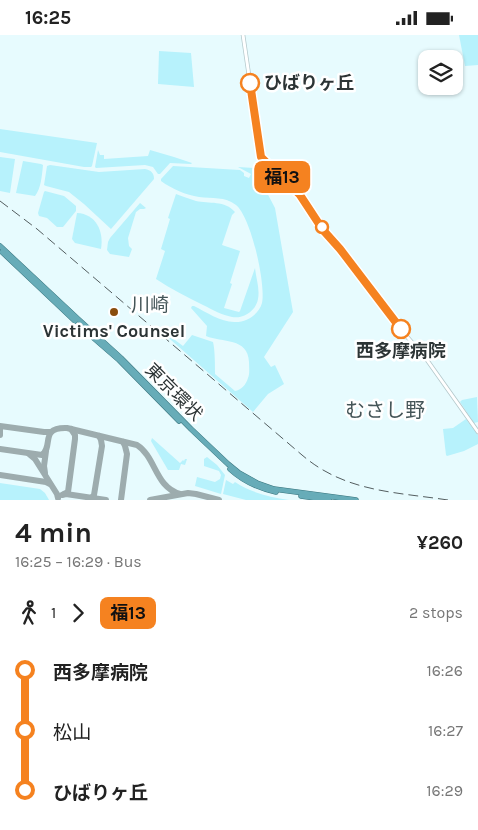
<!DOCTYPE html>
<meta charset="utf-8">
<style>
:root{--surface:#fff;--page:#f2f2f2;--text:#222;--muted:#767676}
body{margin:0;font-family:Karla,"Noto Sans JP",sans-serif;background:var(--page);color:var(--text);height:100vh;display:flex;flex-direction:column;font-size:19px;white-space:nowrap}
*{box-sizing:border-box;margin:0}
p{font-size:16px;color:var(--muted)}
.icon{flex:none;width:28px;height:28px;fill:none;stroke:currentColor;stroke-width:2;stroke-linecap:round;stroke-linejoin:round}
.map{position:relative;height:465px;overflow:hidden}
.drawer{display:flex;flex-direction:column;background:var(--surface);flex:1}
.drawer>*{flex:none}
.badge{padding:0 10px;border-radius:8px;font-size:18px;line-height:32px}
.controls{position:absolute;left:418px;top:15px;display:grid;gap:10px}
.controls a{display:grid;place-items:center;width:45px;height:45px;border-radius:10px;background:var(--surface);box-shadow:0 1px 4px #0004;font-size:25px}
.map>.badge{position:absolute;translate:-50% -50%;box-shadow:0 0 0 2px #fff}
.legs{display:flex;align-items:center;gap:8px;height:55px;padding:0 15px;font-size:16px}
.legs p{margin-inline-start:auto}
.summary{display:flex;align-items:center;justify-content:space-between;height:85px;padding:0 15px}
h1{font-size:28px;font-weight:700;line-height:38px}
ul{padding:0 15px;list-style:none}
li{display:flex;align-items:center;gap:18px;height:60px;font-size:19px}
li i{display:grid;place-items:center;width:8px;height:100%;margin:0 6px;background:currentColor}
li i::after{content:'';width:12px;height:12px;margin:-6px;border:4px solid;border-radius:50%;background:var(--surface)}
li p{margin-inline-start:auto}
li:first-child i{background:linear-gradient(#0000 50%,currentColor 0)}
li:last-child i{background:linear-gradient(currentColor 50%,#0000 0)}
.status{display:flex;justify-content:space-between;align-items:center;height:35px;padding:0 25px;background:var(--surface);direction:ltr}
.status svg{height:14px;fill:currentColor}
.map>svg:first-child{display:block}
.green{fill:#b7f2fc}
.lines{fill:none;stroke-linecap:round;stroke-linejoin:round}
.taxiway{stroke:#9dacae;stroke-width:6}
.secondary-casing{stroke:#b4c8cb;stroke-width:4.5}
.trunk-casing{stroke:#3a757e;stroke-width:5.5}
.secondary{stroke:#fff;stroke-width:3}
.trunk{stroke:#67acb8;stroke-width:4.5}
.rail{stroke:#535d5f;stroke-width:1;stroke-dasharray:10 5;stroke-linecap:butt}
.line-1-casing{stroke:#fff;stroke-width:11}
.line-1{stroke:#f58220;stroke-width:8}
.stop-1-dot{fill:#fff;stroke:#f58220;stroke-width:2.5}
.poi-dot{fill:#8a4d0d;stroke:#fff;stroke-width:2}
.labels{text-anchor:middle;stroke-width:5;stroke-linejoin:round;paint-order:stroke}
.stop-label{font-size:18px;font-weight:bold;fill:#2c3435;stroke:#fff;text-anchor:start}
.poi-label{font-size:18px;font-weight:bold;fill:#2c3435;stroke:#fff}
.street-label{font-size:18px;fill:#2c3435;stroke:#fff}
.neighbourhood-label{font-size:19px;fill:#445558;stroke:#fff}
.quarter-label{font-size:20px;fill:#445558;stroke:#fff}
</style>
<div class="status"><b>16:25</b><svg viewBox="0 0 49 12"><path d="M0 12V9h3v3zM5 12V6h3v6zM10 12V3h3v9zM15 12V0h3v12zM26 1h20v11H26zM47 4h2v5h-2z"/></svg></div>
<div class="map">
<svg width="478" height="465" viewBox="0 0 478 465">
<rect width="100%" height="100%" fill="#e7fbfe"/>
<g class="green">
<polygon points="459,0 478,0 478,30 465,31"/>
<polygon points="159,16 191,18 194,52 158,49"/>
<polygon points="0,94 97,108 92,131 91,132 84,132 0,117"/>
<polygon points="98,115 100,120 104,120 104,124 148,121 150,115 174,122 192,128 191,129 170,128 160,139 158,139 153,132 145,130 96,133 95,132"/>
<polygon points="0,122 15,124 10,158 0,156"/>
<path d="M23,126L41,129L43,130C42,140 41,154 35,161L16,158Z"/>
<path d="M50,130L99,137L145,134C151,135 154,138 154,144L111,194L84,169L69,157L46,151L44,150L47,131Z"/>
<path d="M173,131L240,135L244,138V141L249,143L251,139L238,132L254,133L275,173L293,277L264,322L271,332L275,330L284,349L268,359L253,377L163,298L170,297L176,293L178,294L171,302L183,311L192,300L213,307C215,315 215,330 215,339L235,356C241,355 246,350 248,343C250,338 249,333 249,327C248,302 222,308 206,301L207,291L191,273L192,271H194C206,277 222,288 236,287C247,287 259,279 262,268C266,249 251,182 236,170C225,161 212,164 199,162C186,160 172,154 161,146V144Z"/>
<polygon points="45,156 64,161 76,171 76,176 63,192 57,192 47,183 39,181 38,178 44,157"/>
<path d="M176,159C182,161 189,164 196,166C209,169 225,165 235,177L232,180L222,210L240,216L230,248L232,249L224,273L239,277L240,276L255,233C256,243 260,254 258,264C256,276 243,284 232,282C222,280 213,275 203,270C187,262 171,254 156,244L165,216L161,214L170,184L168,183Z"/>
<polygon points="140,168 146,173 144,174 140,174 136,177 128,203 129,211 132,214 129,222 110,219 107,215 108,207 110,203"/>
<path d="M77,178C96,179 104,196 101,214L75,208L72,204Z"/>
<polygon points="477,362 478,387 474,388 460,367 462,365"/>
<polygon points="466,384 478,400 478,409 464,416 447,421 446,420 443,394 453,393"/>
<polygon points="152,403 180,428 183,425 184,426 185,424 187,424 185,430 181,429 179,435 168,435 151,406"/>
<polygon points="207,422 217,430 225,440 221,459 195,451 197,442 215,447 220,444 221,440 219,436 204,431 204,424"/>
<path d="M226,445L233,449L235,447C252,458 269,462 289,465H246L223,459Z"/>
<polygon points="0,448 40,454 45,458 49,465 0,465"/>
</g>
<g class="lines">
<g class="taxiway">
<polyline points="0,391 44,397 51,397"/>
<polyline points="0,394 0,400"/>
<path d="M0,414L42,420C54,411 39,392 67,393L137,410C156,422 155,452 180,459"/>
<polyline points="29,419 35,424 57,459 58,463"/>
<polyline points="45,438 44,431 46,416"/>
<polyline points="0,440 46,447 50,449"/>
<polyline points="64,459 68,457 75,404 75,400 71,394"/>
<polyline points="62,460 66,459 106,465"/>
<polyline points="91,463 94,460 102,411 101,405 99,401"/>
<polyline points="121,465 127,419 125,411 123,407"/>
<polyline points="150,465 188,458 196,459 219,465"/>
</g>
<defs>
<polyline id="secondary" points="243,0 261,122 300,160 323,195 344,220 358,240 397,290 427,325 478,397"/>
<g id="trunk">
<polyline points="0,211 78,284 121,323 191,394 228,429 239,438 257,448 274,454 356,465"/>
<polyline points="2,217 75,286"/>
<polyline points="82,293 119,325 179,386"/>
<path d="M230,434C244,447 258,453 276,457"/>
<polyline points="301,461 329,465"/>
</g>
</defs>
<use href="#secondary" class="secondary-casing"/>
<use href="#trunk" class="trunk-casing"/>
<use href="#secondary" class="secondary"/>
<use href="#trunk" class="trunk"/>
<path class="rail" d="M0,166L37,194L302,420C345,457 395,457 448,465"/>
</g>
<g class="lines">
<defs>
<polyline id="line-1" points="250,48 261,122 300,160 323,195 340,214 401,294"/>
</defs>
<use href="#line-1" class="line-1-casing"/>
<use href="#line-1" class="line-1"/>
</g>
<g class="stop-1-dot">
<circle cx="250" cy="48" r="9"/>
<circle cx="322" cy="192" r="6"/>
<circle cx="401" cy="294" r="9"/>
</g>
<circle class="poi-dot" cx="114" cy="277" r="5"/>
<g class="labels">
<g class="stop-label">
<text x="264" y="54">ひばりヶ丘</text>
<text x="401" y="322" text-anchor="middle">西多摩病院</text>
</g>
<g class="poi-label">
<text x="114" y="302">Victims' Counsel</text>
</g>
<g class="street-label">
<text transform="translate(174 357) rotate(45)" y="6">東京環状</text>
</g>
<g class="neighbourhood-label">
<text x="150" y="276">川崎</text>
</g>
<g class="quarter-label">
<text x="385" y="382">むさし野</text>
</g>
</g>
</svg>
<div class="controls">
<a><svg class="icon" aria-label="layers" viewBox="0 0 24 24"><path d="M12 4l9 5-9 5-9-5zM3 14l9 5 9-5"/></svg></a>
</div>
<b class="badge" style="left:282px;top:142px;background:#f58220;color:#111">福13</b>
</div>
<section class="drawer">
<div class="summary"><div><h1>4 min</h1><p>16:25 – 16:29 · Bus</p></div><b>¥260</b></div>
<div class="legs"><svg class="icon" aria-label="walk" viewBox="0 0 24 24"><circle cx="13" cy="4" r="2"/><path d="M13 8l-2 6 4 7M11 14l-3 7M7 12l3-4h3l4 4"/></svg>1<svg class="icon" aria-label="forward" viewBox="0 0 24 24"><path d="M9 5l7 7-7 7"/></svg><b class="badge" style="background:#f58220;color:#111">福13</b><p>2 stops</p></div>
<ul>
<li><i style="color:#f58220"></i><b>西多摩病院</b><p>16:26</p></li>
<li><i style="color:#f58220"></i><span>松山</span><p>16:27</p></li>
<li><i style="color:#f58220"></i><b>ひばりヶ丘</b><p>16:29</p></li>
</ul>
</section>
